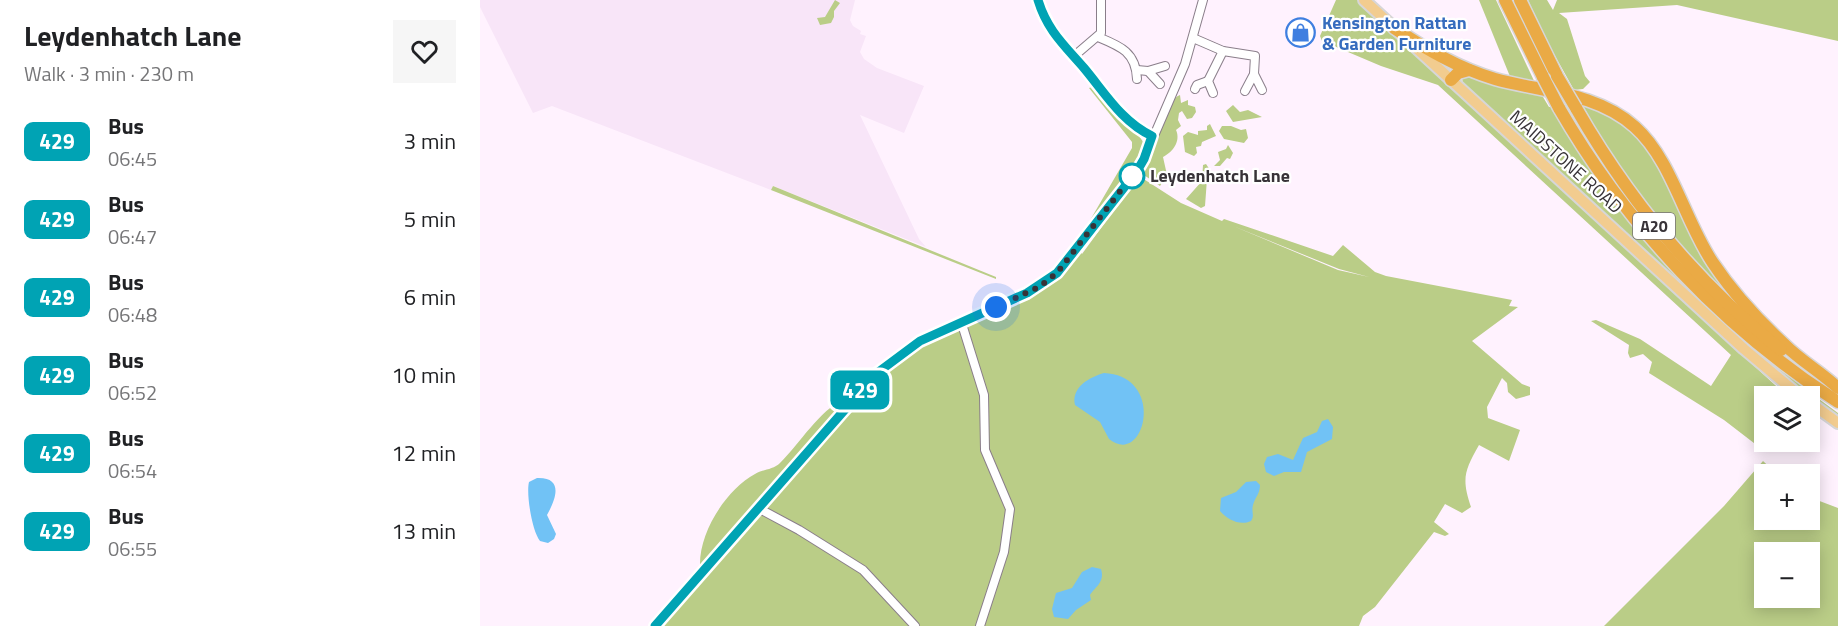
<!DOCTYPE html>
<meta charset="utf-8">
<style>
:root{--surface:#fff;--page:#f6f6f6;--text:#202124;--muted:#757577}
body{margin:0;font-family:"Titillium Web",sans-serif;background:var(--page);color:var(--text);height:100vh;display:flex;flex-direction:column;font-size:22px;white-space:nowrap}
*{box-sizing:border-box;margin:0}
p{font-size:20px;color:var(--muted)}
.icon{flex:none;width:33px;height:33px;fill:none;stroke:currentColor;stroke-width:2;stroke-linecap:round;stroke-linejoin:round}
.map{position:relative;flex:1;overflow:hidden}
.panel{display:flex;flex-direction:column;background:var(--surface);width:480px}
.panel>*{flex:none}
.badge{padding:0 12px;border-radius:9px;font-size:21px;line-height:39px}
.controls{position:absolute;left:1274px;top:386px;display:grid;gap:12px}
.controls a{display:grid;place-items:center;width:66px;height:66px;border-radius:0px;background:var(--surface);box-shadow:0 3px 15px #0003;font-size:30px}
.you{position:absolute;width:30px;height:30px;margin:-15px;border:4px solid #fff;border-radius:50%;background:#1a73e8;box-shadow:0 0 0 9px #1a73e833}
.map>.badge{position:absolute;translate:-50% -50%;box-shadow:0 0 0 3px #fff}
.round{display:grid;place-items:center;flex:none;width:63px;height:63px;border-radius:0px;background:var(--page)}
.head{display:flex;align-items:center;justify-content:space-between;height:102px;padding:0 24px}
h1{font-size:28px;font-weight:700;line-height:45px}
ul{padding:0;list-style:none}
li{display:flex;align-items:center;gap:18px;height:78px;padding:0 24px}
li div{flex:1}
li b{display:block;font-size:22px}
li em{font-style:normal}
li .badge{min-width:66px;font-weight:700;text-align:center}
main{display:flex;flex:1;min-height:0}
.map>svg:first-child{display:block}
.built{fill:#f8e5f8}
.green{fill:#bacd87;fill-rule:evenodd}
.water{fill:#71c2f5}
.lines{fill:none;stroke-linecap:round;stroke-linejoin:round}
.minor-casing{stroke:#8a7e8a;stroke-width:10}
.major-casing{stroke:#d7d6d7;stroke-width:14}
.highway-casing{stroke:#d7d6d7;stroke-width:15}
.minor{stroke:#fff;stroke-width:8}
.major{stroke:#f2cc8f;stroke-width:10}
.highway{stroke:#eaaa45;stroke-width:12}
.highway-bridge-casing{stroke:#d7d6d7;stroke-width:15;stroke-linecap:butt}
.highway-bridge{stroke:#eaaa45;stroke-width:12}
.line-casing{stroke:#fff;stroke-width:14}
.line{stroke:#00a3b4;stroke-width:9}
.walk{stroke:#383338;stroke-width:6;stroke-dasharray:0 10.8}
.stop-dot{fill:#fff;stroke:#00a3b4;stroke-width:3}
.labels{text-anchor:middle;stroke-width:4.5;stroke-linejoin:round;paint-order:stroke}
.shield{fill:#fff;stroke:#747074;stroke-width:1.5}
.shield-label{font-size:16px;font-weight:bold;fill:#383338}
.shop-label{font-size:18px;font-weight:bold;fill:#366cbe;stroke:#fff;text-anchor:start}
.street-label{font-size:18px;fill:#383338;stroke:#fff}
.stop-label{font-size:18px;font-weight:bold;fill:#383338;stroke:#fff;text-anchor:start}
</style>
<main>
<section class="panel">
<div class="head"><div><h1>Leydenhatch Lane</h1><p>Walk · 3 min · 230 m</p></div><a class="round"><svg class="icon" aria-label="heart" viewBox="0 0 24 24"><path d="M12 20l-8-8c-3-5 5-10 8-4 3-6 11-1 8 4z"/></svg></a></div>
<ul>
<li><span class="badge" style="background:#00a3b4;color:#fff">429</span><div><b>Bus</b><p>06:45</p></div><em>3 min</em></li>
<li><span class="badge" style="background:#00a3b4;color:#fff">429</span><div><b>Bus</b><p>06:47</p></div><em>5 min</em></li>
<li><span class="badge" style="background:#00a3b4;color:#fff">429</span><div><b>Bus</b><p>06:48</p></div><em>6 min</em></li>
<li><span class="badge" style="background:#00a3b4;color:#fff">429</span><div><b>Bus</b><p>06:52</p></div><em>10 min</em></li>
<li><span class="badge" style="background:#00a3b4;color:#fff">429</span><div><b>Bus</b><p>06:54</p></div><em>12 min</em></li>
<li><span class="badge" style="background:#00a3b4;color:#fff">429</span><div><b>Bus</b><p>06:55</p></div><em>13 min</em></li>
</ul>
</section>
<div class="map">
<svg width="1358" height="626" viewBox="0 0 1358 626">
<rect width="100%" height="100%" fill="#fff2fe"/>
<polygon class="built" points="0,0 375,0 370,20 373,26 381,31 380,34 386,36 380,52 384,59 397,68 444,86 424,133 380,115 439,239 446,247 293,186 291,190 72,106 53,113 0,7"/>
<g class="green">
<polygon points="355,0 360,3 354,11 354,17 351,23 340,25 337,18 345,17"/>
<polygon points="856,0 878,0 1136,235 1134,238 1307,396 1284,396 1284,441 1289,441 1283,450 1244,420 1169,373 1172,362 1163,354 1150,358 1148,353 1149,345 1111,321 1116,320 1160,339 1231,386 1251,355 958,85 901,66 842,41 840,36"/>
<polygon points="999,0 1016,0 1056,85 1031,79"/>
<polygon points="1048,0 1067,0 1073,10 1077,0 1358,0 1358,41 1197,5 1079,13 1087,19 1105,76 1110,82 1103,89 1094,90 1069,45"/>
<path d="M988,74L1060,92L1069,107H1072C1144,231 1243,331 1358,413V416L1331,399L1267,347L983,85L982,77Z"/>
<path d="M612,87C623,101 664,135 665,147L604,234L578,265L605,229L652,148V142L609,88Z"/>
<path d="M700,95L701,103L708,100V105L715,107L716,112L712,118L707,119L702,111L699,113L698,120L701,126L696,130C701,141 693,152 683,157L687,175L680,186L661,173C669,157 686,99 700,95Z"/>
<path d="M1101,102L1131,115L1153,130L1170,149L1195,200L1278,322C1205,260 1147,187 1101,102Z"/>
<polygon points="753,105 760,112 768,110 782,117 753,122 746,111"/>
<polygon points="730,124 736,136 722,142 721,146 716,147 717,153 714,156 705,152 703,136 708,132 718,135 718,131 727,130 727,126"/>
<polygon points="742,126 751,126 761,130 766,129 768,138 764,143 744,139 739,131"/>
<polygon points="748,145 753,153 750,159 747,158 740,166 734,166 740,160 738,152 746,149"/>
<polygon points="726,164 730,170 727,179 725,206 721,208 706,199 722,181 723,165"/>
<path d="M659,176L701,203L742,221L744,219L853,256L863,245L895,272L906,276L1032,300L1029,306L1038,307L992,341L1042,384L1050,387V395L1036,399L1028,392L1027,383L1022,378L1007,407L1008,418L1040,430L1029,461L999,445C985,470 981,478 991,507L982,513L965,504L954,522L969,534L965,536L954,532L895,607L883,616L879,626H175L380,390L440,341L481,329L485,335L487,324L565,286L578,276L600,251L602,254ZM753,226L859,269L889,277L858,270Z"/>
<polygon points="293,186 516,277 516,279 291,190"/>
<path d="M365,398L367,400L220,566C219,532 246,490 275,474C283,469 293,470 300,463C321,442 338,412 365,398Z"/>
<path d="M1283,461L1297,474H1284V519H1329V497L1358,508V626H1124L1244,506ZM1284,552H1329V597H1284Z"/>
</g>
<g class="water">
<path d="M624,373C687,376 665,468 629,439L620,422L595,405C591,387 610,377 624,373Z"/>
<polygon points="848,419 853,427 852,439 827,452 821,472 804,472 794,476 786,472 784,464 787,457 798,454 813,460 823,438 837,432 842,421"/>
<path d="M57,478C84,477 76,499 67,515L76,534L74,539L68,543L60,541C52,531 46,494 49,482Z"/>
<path d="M776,481L780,485C780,494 775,497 773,505C771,512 775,515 771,521C760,526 748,520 740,511L741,498L756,492L766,482Z"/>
<path d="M612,567L621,569C625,582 616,586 610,595L611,600L596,610L588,619L574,617L572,609L576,593L592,588L602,572Z"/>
</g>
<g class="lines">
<defs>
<g id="minor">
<path d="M558,0C568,33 583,43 604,68C625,93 642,122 672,136"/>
<path d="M618,37C640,46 656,52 657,79"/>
<polyline points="713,38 743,51 775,56 774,74 782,90"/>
<polyline points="593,57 621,33 621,0"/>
<polyline points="657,70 668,71 680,84"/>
<polyline points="668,71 685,66"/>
<polyline points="715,89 717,85 728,81"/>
<polyline points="765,91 774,74"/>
<polyline points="733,93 728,81 743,51"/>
<polyline points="481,321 504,395 505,450 530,509 524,552 500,626"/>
<polyline points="278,508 319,530 383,570 435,626"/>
<polyline points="175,626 397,373 440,341 547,293 577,273 664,159 705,64 723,0"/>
</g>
<g id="major">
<polyline points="884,0 1264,349 1320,396"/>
<polyline points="1329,402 1358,423"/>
</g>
<g id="highway">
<polyline points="1025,0 1063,77"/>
<polyline points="1040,0 1077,76"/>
<path d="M914,28C946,49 978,68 1015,79C1062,92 1116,92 1155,127C1192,160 1205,222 1233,263C1253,293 1279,321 1305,345C1321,361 1341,372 1358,388"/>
<polyline points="971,80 978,73 989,70"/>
<path d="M1079,108C1147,226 1243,328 1358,402"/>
<path d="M1096,108C1150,202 1216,282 1301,350"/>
</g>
</defs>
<use href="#minor" class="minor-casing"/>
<use href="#major" class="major-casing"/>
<use href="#highway" class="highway-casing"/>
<use href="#minor" class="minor"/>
<use href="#major" class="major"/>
<use href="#highway" class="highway"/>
<defs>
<g id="highway-bridge">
<polyline points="1077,76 1096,108"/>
<polyline points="1063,77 1079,108"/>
</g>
</defs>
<use href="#highway-bridge" class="highway-bridge-casing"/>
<use href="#highway-bridge" class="highway-bridge"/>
</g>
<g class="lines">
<defs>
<path id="line" d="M175,626L397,373L440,341L547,293L577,273L657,171L664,159L672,136C642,122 625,93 604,68C584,45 567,30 558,0"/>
</defs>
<use href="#line" class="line-casing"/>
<use href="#line" class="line"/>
<polyline class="walk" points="516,307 559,287 577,273 652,176"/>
</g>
<defs>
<symbol id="shop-ring" viewBox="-11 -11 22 22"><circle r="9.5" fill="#fff" stroke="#3f7fe0" stroke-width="1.5"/><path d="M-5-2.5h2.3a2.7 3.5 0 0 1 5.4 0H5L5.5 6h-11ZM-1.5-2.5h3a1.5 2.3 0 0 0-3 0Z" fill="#3f7fe0"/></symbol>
</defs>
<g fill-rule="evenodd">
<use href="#shop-ring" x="804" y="16" width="33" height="33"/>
</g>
<circle class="stop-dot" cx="652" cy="176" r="12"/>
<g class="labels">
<rect class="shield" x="1153" y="213" width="42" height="26" rx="4.5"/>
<g class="shield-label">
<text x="1174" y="232">A20</text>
</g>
<g class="shop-label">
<text x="842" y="29">Kensington Rattan<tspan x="842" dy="21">&amp; Garden Furniture</tspan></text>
</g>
<g class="street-label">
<text transform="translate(1086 162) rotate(42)" y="6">MAIDSTONE ROAD</text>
</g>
<g class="stop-label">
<text x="670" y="182">Leydenhatch Lane</text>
</g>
</g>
</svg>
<div class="controls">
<a><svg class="icon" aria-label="layers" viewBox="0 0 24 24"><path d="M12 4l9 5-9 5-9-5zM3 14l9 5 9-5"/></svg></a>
<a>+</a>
<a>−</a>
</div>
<div class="you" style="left:516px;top:307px"></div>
<b class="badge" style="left:380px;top:390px;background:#00a3b4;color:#fff">429</b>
</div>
</main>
